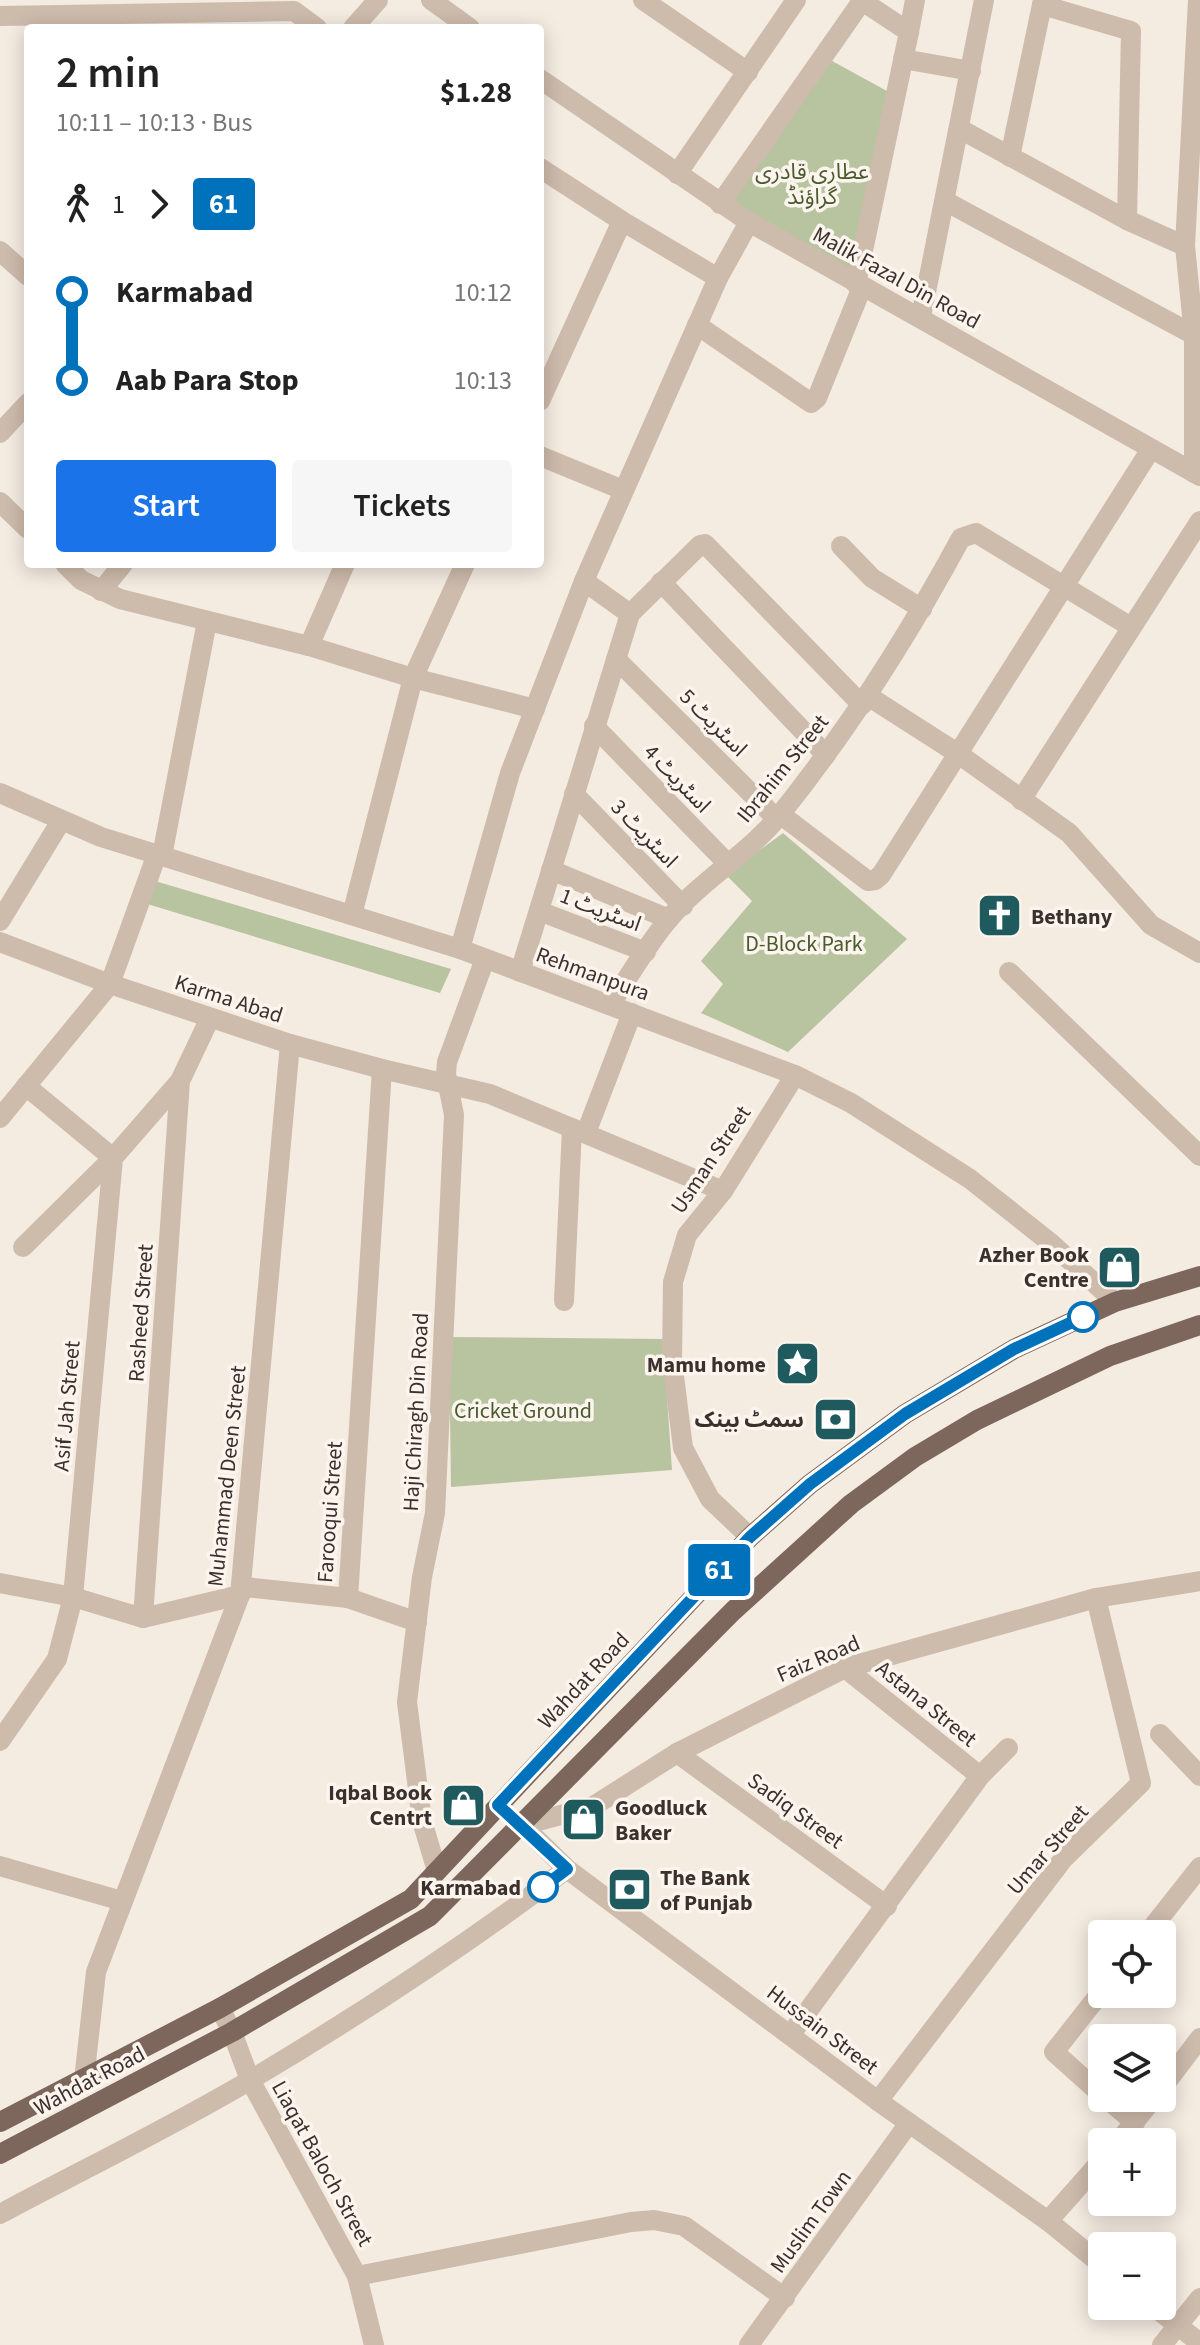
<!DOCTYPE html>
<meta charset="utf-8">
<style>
:root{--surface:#fff;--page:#f6f6f6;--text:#222;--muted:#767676;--accent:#1a73e8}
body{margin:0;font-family:"Source Sans 3","Noto Sans Arabic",sans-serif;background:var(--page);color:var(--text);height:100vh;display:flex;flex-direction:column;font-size:30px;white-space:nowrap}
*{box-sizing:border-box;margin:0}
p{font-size:26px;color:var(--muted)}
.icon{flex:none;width:44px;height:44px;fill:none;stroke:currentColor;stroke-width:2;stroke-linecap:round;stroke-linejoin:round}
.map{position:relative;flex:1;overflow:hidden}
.drawer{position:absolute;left:24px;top:24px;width:520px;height:544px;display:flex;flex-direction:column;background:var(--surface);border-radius:8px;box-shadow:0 4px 20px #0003}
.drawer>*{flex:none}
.badge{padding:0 16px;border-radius:6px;font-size:28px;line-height:52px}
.tools{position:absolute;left:1088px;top:1920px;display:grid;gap:16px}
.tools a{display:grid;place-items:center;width:88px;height:88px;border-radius:8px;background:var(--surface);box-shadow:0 4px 20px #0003;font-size:40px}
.map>.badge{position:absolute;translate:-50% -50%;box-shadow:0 0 0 4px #fff}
.legs{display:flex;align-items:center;gap:12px;height:88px;padding:0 32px;font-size:26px}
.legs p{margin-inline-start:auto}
.summary{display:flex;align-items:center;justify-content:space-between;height:136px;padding:0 32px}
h1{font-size:44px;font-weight:600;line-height:60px}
.cta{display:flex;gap:16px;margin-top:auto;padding:16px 32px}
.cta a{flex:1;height:92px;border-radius:8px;background:var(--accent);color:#fff;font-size:32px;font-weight:600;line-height:92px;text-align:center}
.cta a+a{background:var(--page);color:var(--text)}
ul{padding:0 32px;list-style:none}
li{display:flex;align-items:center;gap:28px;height:88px;font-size:30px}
li i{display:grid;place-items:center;width:12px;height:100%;margin:0 10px;background:currentColor}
li i::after{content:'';width:20px;height:20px;margin:-10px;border:6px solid;border-radius:50%;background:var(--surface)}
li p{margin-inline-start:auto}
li:first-child i{background:linear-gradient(#0000 50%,currentColor 0)}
li:last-child i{background:linear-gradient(currentColor 50%,#0000 0)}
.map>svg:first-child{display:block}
.green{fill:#b8c4a0}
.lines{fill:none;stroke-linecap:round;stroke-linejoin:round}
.minor{stroke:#cdbbac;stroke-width:20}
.major{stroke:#7d675c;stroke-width:20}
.line-1-casing{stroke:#fff;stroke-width:18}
.line-1{stroke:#0072bc;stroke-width:12}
.stop-1-dot{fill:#fff;stroke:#0072bc;stroke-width:4}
.labels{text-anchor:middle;stroke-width:7;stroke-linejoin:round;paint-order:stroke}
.park-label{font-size:22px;fill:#4a5a2e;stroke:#fbf5ee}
.street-label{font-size:22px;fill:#3b302b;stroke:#fbf5ee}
.poi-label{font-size:22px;font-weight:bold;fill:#3b302b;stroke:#fbf5ee;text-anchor:end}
.stop-label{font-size:22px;font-weight:bold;fill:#3b302b;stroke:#fbf5ee;text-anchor:end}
</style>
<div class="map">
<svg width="1200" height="2345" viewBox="0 0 1200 2345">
<rect width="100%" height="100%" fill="#f4ebe1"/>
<g class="green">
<polygon points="823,56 896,96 856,284 720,204"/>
<polygon points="783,833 907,939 788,1052 701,1013 723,984 701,961 752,901 726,875"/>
<polygon points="155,881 451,969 440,993 144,903"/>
<polygon points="449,1337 663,1339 672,1470 451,1487"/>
</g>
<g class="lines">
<g class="minor">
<polyline points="431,0 470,28"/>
<polyline points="643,0 748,72"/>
<polyline points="1042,5 1131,31 1127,220"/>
<polyline points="0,16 294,11 317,28"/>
<polyline points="353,28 378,0"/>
<polyline points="903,59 971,71"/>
<polyline points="540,79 749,222 1200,476"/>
<polyline points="960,129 1127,220 1185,246"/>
<polyline points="1010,157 1043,0"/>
<polyline points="540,168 622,221 718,278"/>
<polyline points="677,174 796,0"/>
<polyline points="945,201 1194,335"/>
<polyline points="720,204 862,1 909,32 915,0"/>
<polyline points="0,251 28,276"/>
<polyline points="856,284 909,32"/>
<polyline points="921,317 984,0"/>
<polyline points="697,325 811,403 817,398 862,287"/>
<polyline points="540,401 622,221"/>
<polyline points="0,433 28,403"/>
<polyline points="540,456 623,490"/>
<polyline points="1194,473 1194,335 1185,246 1198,0"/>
<polyline points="0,502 28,529"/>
<polyline points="841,546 872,578 922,609"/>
<polyline points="65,564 81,580 120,599 309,646 413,678 535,709"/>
<polyline points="584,581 630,614"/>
<polyline points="661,582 826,755"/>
<polyline points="101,591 123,564"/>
<polyline points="309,646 345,564"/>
<polyline points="616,659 777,819"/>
<polyline points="868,696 957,753 1069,833 1151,925 1200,953"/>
<polyline points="594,726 728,864"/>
<polyline points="0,793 101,837 460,949 795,1075 851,1103 970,1179 1052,1244 1115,1302"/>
<polyline points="574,794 683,906"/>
<polyline points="1021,800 1200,521"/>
<polyline points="780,814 868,881 875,880 881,875 1151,449"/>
<polyline points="162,856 207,621"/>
<polyline points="551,870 669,919"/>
<polyline points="539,911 646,952"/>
<polyline points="352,915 413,678 465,564"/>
<polyline points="0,921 61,821"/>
<polyline points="0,942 110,984 290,1044 382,1069 490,1094 723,1191"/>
<polyline points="460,949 510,773 584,581 718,278 749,222"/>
<polyline points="520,972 630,614 700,545 705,544 709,548 862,705"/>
<polyline points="1009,972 1200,1156"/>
<path d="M610,1005C629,977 646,946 668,920C700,881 747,855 779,816C849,729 908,636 961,538L976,533L1131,627"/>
<polyline points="0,1118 110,984 157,854"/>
<polyline points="586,1133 632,1013"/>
<polyline points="23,1247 113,1158 26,1086"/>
<polyline points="564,1301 572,1128"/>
<polyline points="750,1537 710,1499 683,1448 672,1360 673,1282 687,1235 723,1191 795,1075"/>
<polyline points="0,1583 73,1597 143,1618 240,1595 245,1587 348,1598 382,1069"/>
<polyline points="348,1598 417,1622"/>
<polyline points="143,1618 180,1081 210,1018"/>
<polyline points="845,1668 980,1776"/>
<polyline points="1160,1734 1200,1776"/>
<polyline points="0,1741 57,1659 73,1597 113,1158 180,1081"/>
<polyline points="677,1753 887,1906"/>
<polyline points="522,1825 567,1869 878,2101 1048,2221 1102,2265"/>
<polyline points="522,1825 592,1807 677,1753 845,1668 1096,1598 1200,1581"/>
<polyline points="0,1866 122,1901"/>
<polyline points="437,1871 422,1821 407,1702 422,1577 435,1513 454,1115 446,1074 447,1062 485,959"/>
<polyline points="1147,1934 1200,1867"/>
<polyline points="1102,1991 1054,2052 1102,2095"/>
<polyline points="220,2008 232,2032 250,2080 357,2276 374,2345"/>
<polyline points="791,2034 980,1776 1008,1748"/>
<polyline points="84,2080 96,1972 240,1595 290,1044"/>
<polyline points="1162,2088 1200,2038"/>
<polyline points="1106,2098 1135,2123"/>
<polyline points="878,2101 1064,1858 1141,1783 1096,1598"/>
<polyline points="1118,2142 1154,2098"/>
<path d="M0,2214C84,2169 171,2127 252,2079C361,2014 466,1945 567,1869"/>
<polyline points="1048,2221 1102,2160"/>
<polyline points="357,2276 631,2222 654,2220 684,2226 785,2298"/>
<polyline points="1153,2306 1200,2343"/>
<polyline points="749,2345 909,2123"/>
<polyline points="1162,2345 1200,2298"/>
</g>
<g class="major">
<polyline points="0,2122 220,2008 411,1899 750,1537 810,1484 905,1414 1014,1349 1115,1302 1200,1276"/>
<polyline points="0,2154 232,2032 430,1916 733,1611 851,1504 915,1457 977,1420 1110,1356 1200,1325"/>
</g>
</g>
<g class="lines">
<defs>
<polyline id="line-1" points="543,1887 567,1869 498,1805 750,1537 810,1484 905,1414 1014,1349 1083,1317"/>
</defs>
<use href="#line-1" class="line-1-casing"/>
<use href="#line-1" class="line-1"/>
</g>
<defs>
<symbol id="church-square" viewBox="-11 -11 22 22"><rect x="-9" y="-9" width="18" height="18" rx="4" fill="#1f5a5e" stroke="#fbf5ee"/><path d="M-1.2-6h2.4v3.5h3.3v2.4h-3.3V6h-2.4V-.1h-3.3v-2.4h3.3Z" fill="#fff"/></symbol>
<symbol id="shop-square" viewBox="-11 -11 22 22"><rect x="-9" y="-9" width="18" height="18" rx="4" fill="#1f5a5e" stroke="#fbf5ee"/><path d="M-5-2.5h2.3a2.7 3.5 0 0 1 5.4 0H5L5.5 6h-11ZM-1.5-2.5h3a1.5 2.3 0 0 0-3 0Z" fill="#fff"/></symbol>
<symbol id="sight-square" viewBox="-11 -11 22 22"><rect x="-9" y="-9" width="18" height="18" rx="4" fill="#1f5a5e" stroke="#fbf5ee"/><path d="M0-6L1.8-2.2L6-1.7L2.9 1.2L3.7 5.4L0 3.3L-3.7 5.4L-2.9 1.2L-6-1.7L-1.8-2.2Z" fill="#fff"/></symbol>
<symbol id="bank-square" viewBox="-11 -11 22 22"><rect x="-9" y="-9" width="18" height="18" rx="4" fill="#1f5a5e" stroke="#fbf5ee"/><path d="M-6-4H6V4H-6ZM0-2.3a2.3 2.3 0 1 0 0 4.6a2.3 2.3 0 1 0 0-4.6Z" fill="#fff"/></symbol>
</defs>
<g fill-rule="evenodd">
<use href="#church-square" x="974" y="890" width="51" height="51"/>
<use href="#shop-square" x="1094" y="1242" width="51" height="51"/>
<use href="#sight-square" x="772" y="1338" width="51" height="51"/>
<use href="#bank-square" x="810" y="1394" width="51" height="51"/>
<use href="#shop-square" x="438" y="1780" width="51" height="51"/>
<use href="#shop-square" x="558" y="1794" width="51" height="51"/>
<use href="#bank-square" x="604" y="1864" width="51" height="51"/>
</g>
<g class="stop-1-dot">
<circle cx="1083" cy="1317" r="14"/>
<circle cx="543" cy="1887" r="14"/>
</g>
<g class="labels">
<g class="park-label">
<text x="812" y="179">عطاری قادری<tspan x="812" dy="25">گراؤنڈ</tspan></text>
<text x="804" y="951">D-Block Park</text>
<text x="523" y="1418">Cricket Ground</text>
</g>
<g class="street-label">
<text transform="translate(897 277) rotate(29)" y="8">Malik Fazal Din Road</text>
<text transform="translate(714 722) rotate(45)" y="8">اسٹریٹ 5</text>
<text transform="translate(782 768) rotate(-51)" y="8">Ibrahim Street</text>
<text transform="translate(678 778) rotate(46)" y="8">اسٹریٹ 4</text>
<text transform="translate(645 833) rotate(46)" y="8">اسٹریٹ 3</text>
<text transform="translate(601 909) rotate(21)" y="8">اسٹریٹ 1</text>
<text transform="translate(593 973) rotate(20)" y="8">Rehmanpura</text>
<text transform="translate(229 998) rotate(18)" y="8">Karma Abad</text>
<text transform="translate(710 1159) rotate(-56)" y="8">Usman Street</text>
<text transform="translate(140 1313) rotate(-86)" y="8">Rasheed Street</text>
<text transform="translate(66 1406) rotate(-85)" y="8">Asif Jah Street</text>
<text transform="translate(415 1412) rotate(-87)" y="8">Haji Chiragh Din Road</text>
<text transform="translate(226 1476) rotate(-84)" y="8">Muhammad Deen Street</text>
<text transform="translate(329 1512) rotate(-86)" y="8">Farooqui Street</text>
<text transform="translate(818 1658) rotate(-23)" y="8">Faiz Road</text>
<text transform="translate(583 1680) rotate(-47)" y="8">Wahdat Road</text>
<text transform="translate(927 1703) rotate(39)" y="8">Astana Street</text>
<text transform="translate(796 1810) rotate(36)" y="8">Sadiq Street</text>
<text transform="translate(1047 1849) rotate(-49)" y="8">Umar Street</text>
<text transform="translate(823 2029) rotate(37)" y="8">Hussain Street</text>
<text transform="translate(89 2080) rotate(-28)" y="8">Wahdat Road</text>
<text transform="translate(323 2163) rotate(61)" y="8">Liaqat Baloch Street</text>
<text transform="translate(810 2221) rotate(-54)" y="8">Muslim Town</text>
</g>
<g class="poi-label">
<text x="1031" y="924" text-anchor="start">Bethany</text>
<text x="1089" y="1262">Azher Book<tspan x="1089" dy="25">Centre</tspan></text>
<text x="766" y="1372">Mamu home</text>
<text x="804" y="1427">سمٹ بینک</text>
<text x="432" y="1800">Iqbal Book<tspan x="432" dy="25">Centrt</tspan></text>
<text x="615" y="1815" text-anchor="start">Goodluck<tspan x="615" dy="25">Baker</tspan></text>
<text x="660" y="1885" text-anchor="start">The Bank<tspan x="660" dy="25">of Punjab</tspan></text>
</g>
<g class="stop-label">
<text x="521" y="1895">Karmabad</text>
</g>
</g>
</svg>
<div class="tools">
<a><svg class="icon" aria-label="locate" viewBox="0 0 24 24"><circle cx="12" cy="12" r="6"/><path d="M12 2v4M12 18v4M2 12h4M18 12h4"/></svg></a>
<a><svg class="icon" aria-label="layers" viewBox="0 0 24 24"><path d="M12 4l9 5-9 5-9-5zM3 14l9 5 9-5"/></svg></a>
<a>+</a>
<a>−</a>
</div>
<b class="badge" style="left:719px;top:1570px;background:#0072bc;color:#fff">61</b>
<section class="drawer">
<div class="summary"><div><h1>2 min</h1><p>10:11 – 10:13 · Bus</p></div><b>$1.28</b></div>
<div class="legs"><svg class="icon" aria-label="walk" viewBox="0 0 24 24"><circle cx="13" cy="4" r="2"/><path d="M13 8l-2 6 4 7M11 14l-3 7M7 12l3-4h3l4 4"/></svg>1<svg class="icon" aria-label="forward" viewBox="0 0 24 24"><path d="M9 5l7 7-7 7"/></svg><b class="badge" style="background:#0072bc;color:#fff">61</b></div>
<ul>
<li><i style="color:#0072bc"></i><b>Karmabad</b><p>10:12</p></li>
<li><i style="color:#0072bc"></i><b>Aab Para Stop</b><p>10:13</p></li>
</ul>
<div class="cta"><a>Start</a><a>Tickets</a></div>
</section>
</div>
